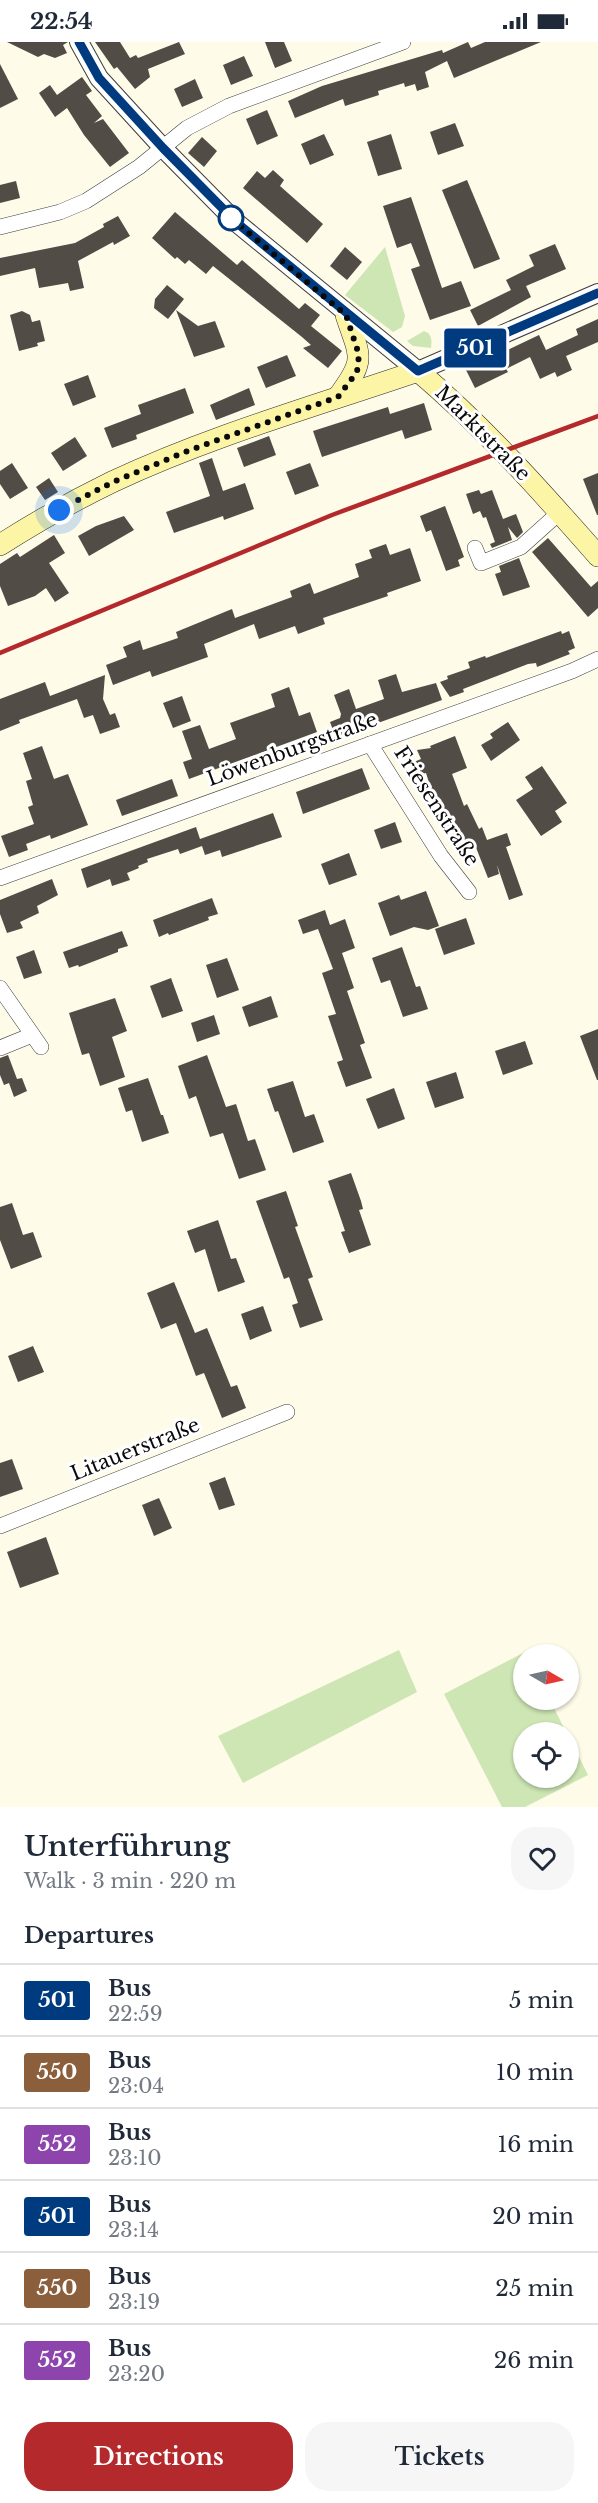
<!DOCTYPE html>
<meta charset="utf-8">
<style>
:root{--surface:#fff;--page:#f6f6f7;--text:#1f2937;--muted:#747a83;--line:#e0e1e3;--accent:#b4292b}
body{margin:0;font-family:"Libre Baskerville",serif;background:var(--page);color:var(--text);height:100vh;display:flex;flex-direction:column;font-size:22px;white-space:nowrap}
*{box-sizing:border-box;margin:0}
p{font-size:20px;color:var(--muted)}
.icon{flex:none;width:33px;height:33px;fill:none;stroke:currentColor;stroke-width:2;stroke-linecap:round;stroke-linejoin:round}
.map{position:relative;height:1765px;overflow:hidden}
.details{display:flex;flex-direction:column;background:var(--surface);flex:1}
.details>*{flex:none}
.badge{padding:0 12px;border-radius:4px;font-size:21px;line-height:39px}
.needle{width:39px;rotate:99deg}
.controls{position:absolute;left:513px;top:1602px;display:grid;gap:12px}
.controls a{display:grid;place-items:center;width:66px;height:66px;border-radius:50%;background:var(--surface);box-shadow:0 2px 4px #0004;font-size:30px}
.you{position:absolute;width:30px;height:30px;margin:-15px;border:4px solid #fff;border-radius:50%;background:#1a73e8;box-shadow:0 0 0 9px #1a73e833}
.map>.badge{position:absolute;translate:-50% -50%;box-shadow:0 0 0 3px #fff}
h2{padding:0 24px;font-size:22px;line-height:54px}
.round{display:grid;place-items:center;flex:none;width:63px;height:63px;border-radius:24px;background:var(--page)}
.summary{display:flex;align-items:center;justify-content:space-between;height:102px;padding:0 24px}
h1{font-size:28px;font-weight:600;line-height:45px}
.primary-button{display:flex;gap:12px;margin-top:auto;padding:12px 24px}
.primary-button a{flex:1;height:69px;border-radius:24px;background:var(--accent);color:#fff;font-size:24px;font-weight:600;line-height:69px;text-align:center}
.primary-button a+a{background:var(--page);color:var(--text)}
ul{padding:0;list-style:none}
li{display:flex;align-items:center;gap:18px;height:72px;padding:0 24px;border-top:2px solid var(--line)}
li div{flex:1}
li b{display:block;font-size:22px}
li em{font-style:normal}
li .badge{min-width:66px;font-weight:700;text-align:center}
.status{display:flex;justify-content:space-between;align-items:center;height:42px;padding:0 30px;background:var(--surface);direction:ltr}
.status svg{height:16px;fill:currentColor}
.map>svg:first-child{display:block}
.green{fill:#cde6b4}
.building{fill:#524c47}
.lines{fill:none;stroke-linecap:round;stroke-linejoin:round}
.minor-casing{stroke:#3d3d3d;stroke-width:16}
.tertiary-casing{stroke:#3d3d3d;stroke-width:20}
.secondary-casing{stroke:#2c2c2c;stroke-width:22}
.minor{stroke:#fff;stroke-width:15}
.tertiary{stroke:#fff;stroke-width:18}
.secondary{stroke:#fcf5a5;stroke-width:21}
.rail{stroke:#b4292b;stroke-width:4.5}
.line-casing{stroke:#fff;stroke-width:14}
.line{stroke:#003b80;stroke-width:9}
.walk{stroke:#0a0a0a;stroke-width:6;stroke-dasharray:0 10.8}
.stop-dot{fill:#fff;stroke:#003b80;stroke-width:3}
.labels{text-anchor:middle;stroke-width:6;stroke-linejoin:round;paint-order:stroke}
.street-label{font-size:20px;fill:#0a0a0a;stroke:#fff}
</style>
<div class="status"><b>22:54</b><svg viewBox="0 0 49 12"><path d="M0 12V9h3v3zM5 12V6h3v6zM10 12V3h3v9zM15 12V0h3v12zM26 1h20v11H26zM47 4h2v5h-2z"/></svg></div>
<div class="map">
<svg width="598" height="1765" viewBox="0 0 598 1765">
<rect width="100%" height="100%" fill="#fefbe8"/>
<g class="green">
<polygon points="385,205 405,274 402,285 393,290 345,253"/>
<path d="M424,289C432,292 432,298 431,306L413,304L407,299Z"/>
<polygon points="399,1608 417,1650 243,1741 218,1694"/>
<polygon points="525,1610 524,1658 550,1658 566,1690 524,1690 524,1736 568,1736 569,1695 588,1733 525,1765 502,1765 444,1652"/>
</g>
<g class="building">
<polygon points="7,0 68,0 63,3 67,11 55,16 44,12 38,15"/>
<polygon points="95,0 120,0 130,16 136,13 138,16 179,0 185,12 148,27 150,35 135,47 117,25 114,27"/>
<polygon points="265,0 284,0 292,19 275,26"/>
<polygon points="468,0 471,6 485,0 541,0 454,36 447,19 425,30 429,45 417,49 415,42 405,45 404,41 378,49 379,53 345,64 343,57 295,76 288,59 322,44 442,8 443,11"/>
<polygon points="244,14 253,34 231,43 223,23"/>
<polygon points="0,22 18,57 0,66"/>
<polygon points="82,35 92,49 86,53 102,74 94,81 103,77 129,111 110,125 84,93 67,66 55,75 39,51 50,43 57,53"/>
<polygon points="195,37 203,56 182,65 174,47"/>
<polygon points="267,68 278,94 257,103 246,77"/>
<polygon points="455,81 464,104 438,113 430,90"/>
<polygon points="324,92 334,113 310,123 301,102"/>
<polygon points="391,92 402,127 378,134 367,100"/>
<polygon points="202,95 217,109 204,125 188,111"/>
<polygon points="273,128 284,138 280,144 323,182 307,201 243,146 257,129 265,136"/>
<polygon points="467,138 500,217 474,227 442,148"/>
<polygon points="16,139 20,156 0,161 0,143"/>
<polygon points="411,155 442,246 461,239 471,264 430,278 411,227 420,224 411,201 397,206 383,164"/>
<polygon points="175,170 237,223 242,218 299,267 305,261 320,273 311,284 342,309 328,326 303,306 311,303 302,295 213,224 206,232 189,218 185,222 177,215 175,217 152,196"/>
<polygon points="118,174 130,194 114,203 113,200 78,219 84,246 70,249 68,241 39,246 35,226 0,234 0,216 75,201 104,185 103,182"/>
<polygon points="555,202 566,227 526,244 531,255 478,284 470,268 511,248 506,238 534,224 529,213"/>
<polygon points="345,205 362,220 347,238 330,224"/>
<polygon points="167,243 184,257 168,277 154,266 155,257"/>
<polygon points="176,268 198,284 215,279 225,305 194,315"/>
<polygon points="22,269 30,273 32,280 40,278 45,299 37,301 38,304 19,309 10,273"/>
<polygon points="598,277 598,300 566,314 572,328 557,335 555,330 540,337 530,315 506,327 508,330 475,346 466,328 539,293 546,308 578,293 576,287"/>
<polygon points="287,313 296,334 266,346 257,325"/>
<polygon points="88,333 96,355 73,364 64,342"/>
<polygon points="185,346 194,371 136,393 137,397 112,406 104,386 141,372 138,363"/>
<polygon points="249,346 255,363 216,378 210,363"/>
<polygon points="424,361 432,388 405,397 402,388 322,415 313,389 388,365 390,372"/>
<polygon points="269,394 276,413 244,425 237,406"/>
<polygon points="75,395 87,414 63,429 51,411"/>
<polygon points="212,416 223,449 245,441 254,467 224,478 223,474 174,491 166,470 210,454 199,421"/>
<polygon points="12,421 28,446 10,457 0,442 0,429"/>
<polygon points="310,421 319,444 295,453 286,430"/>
<polygon points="598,431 598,473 597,473 583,437"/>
<polygon points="49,436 58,450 45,458 36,445"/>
<polygon points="479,448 481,452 492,448 503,477 516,472 523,490 517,496 508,485 512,498 492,506 490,502 495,500 486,475 483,476 480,469 473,472 466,452"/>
<polygon points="445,464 464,515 458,518 460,524 446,529 431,488 426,490 420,474"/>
<polygon points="124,474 134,488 89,514 78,494 96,484"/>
<polygon points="54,493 65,511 49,521 69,551 55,560 46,546 35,554 8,564 0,544 0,522 17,511 20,515"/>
<polygon points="548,496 591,545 598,539 598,566 588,575 532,510"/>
<polygon points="386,502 390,513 410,506 421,539 387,551 388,554 323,576 325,582 298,592 295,584 259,597 254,582 204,602 208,615 152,635 150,629 113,643 106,623 127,615 123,605 140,598 143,608 178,596 176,590 232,567 235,576 292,555 290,549 310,541 314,552 359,535 355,522 372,516 369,508"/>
<polygon points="519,516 530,545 503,554 495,532 501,530 499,524"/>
<polygon points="561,589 562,592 569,589 575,606 568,609 570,612 537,625 536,621 528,622 463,647 464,650 450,655 440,640 448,637 447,634 470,626 468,620 485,614 486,616"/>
<polygon points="396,632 402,650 436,641 442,658 336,696 330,680 340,676 341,672 334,653 349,647 356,667 384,657 378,638"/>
<polygon points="105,633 103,657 110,673 115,671 120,685 100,692 93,673 84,676 77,657 19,678 20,681 0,689 0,657 45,640 50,654"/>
<polygon points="289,645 299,674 310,670 317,690 189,737 183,720 192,717 182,689 200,683 209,707 236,697 230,681 275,665 271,652"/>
<polygon points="182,654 191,679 173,686 163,661"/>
<polygon points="508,680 520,698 491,719 481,703 493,696 490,692"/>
<polygon points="455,694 467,726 452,732 464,764 467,762 479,787 482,785 487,798 507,791 511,803 506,805 523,853 509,858 497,823 499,832 488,836 475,803 462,807 458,795 455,796 450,783 447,784 443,771 439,772 426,731 418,733 414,720 421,717 417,708 431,706 430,704"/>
<polygon points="42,704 54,737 68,732 88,783 51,797 50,793 26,802 28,808 9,815 1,794 34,782 28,765 33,763 26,739 32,737 23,711"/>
<polygon points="542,724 567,761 555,769 562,780 541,794 516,758 533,747 525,735"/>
<polygon points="362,726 370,747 303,772 296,750"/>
<polygon points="172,737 178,754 122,774 116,758"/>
<polygon points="273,771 282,795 222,815 220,808 205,813 202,804 180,812 178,807 147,817 148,820 138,824 139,826 127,831 130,838 112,844 110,837 87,846 81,827 196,785 200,797"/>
<polygon points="395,780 402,800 381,807 374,788"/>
<polygon points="349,811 357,833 329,843 321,822"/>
<polygon points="52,837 58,853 37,864 39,871 20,880 23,886 7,891 0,872 0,858"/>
<polygon points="426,849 439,884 428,888 414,885 390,894 378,861 399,853 401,858"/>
<polygon points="212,856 218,872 208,875 209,878 169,893 168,891 159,895 153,878"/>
<polygon points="325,868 330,883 345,877 355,906 342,911 354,946 347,949 365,1001 360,1003 372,1036 346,1045 337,1020 343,1018 328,974 336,972 322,931 333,927 318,887 303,892 298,878"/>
<polygon points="466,876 475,902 444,913 435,887"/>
<polygon points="122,889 128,904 118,907 118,910 79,925 78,923 69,926 63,910"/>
<polygon points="402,905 416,945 420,944 428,967 403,975 390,938 381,941 372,916"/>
<polygon points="34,908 42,931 24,937 16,915"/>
<polygon points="227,916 239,948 217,956 206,923"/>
<polygon points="171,936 183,969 162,976 150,944"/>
<polygon points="271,954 278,975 249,985 242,965"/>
<polygon points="115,956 127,989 112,995 125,1035 100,1044 89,1011 82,1013 69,971"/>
<polygon points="214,973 220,992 197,1000 191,981"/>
<polygon points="598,987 598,1038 597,1038 580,994"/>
<polygon points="525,999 533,1022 503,1033 495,1009"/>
<polygon points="8,1013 17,1037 22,1036 27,1049 14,1055 9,1041 4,1043 0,1033 0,1016"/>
<polygon points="207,1013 226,1065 236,1062 248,1099 255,1097 266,1128 239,1137 223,1091 210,1095 196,1054 189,1057 178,1024"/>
<polygon points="456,1030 464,1056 435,1066 426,1040"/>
<polygon points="148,1036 161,1073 163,1073 169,1091 142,1100 132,1068 126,1070 118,1046"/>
<polygon points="293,1039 305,1075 314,1072 324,1100 293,1111 278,1069 275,1070 267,1047"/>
<polygon points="394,1046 405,1077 378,1087 366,1057"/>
<polygon points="351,1131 361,1159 363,1167 359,1168 371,1203 349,1211 341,1190 345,1189 328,1139"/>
<polygon points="286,1149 298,1184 295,1185 313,1235 308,1237 323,1278 300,1286 292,1263 298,1261 289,1235 284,1237 256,1159"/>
<polygon points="12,1161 23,1193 33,1190 42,1215 11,1227 0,1198 0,1165"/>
<polygon points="218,1178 231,1217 236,1216 245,1240 218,1250 205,1207 195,1211 187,1189"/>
<polygon points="174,1240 195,1291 207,1286 231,1345 237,1343 246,1366 222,1376 204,1331 196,1334 176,1281 161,1287 147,1251"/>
<polygon points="263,1264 272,1289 250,1298 241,1272"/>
<polygon points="33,1304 44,1330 18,1340 8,1314"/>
<polygon points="12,1417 23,1447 0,1455 0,1421"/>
<polygon points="225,1435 235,1463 219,1468 209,1441"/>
<polygon points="159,1456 172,1486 154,1494 142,1463"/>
<polygon points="46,1495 59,1532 20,1546 7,1510"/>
</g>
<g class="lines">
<defs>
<g id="minor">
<polyline points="0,185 60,170 86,159 139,125 187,86 229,64 403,0"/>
<polyline points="475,506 481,521 521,505 560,470"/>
<polyline points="370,702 441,814 469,850"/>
<polyline points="0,836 572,629 598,617"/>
<polyline points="0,946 41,1005"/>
<polyline points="0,1006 32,993"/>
<polyline points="0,1484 287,1370"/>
</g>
<polyline id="tertiary" points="79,0 99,36 163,106 237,181 418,329 598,251"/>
<g id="secondary">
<path d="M338,355C367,316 360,316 346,273"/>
<path d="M0,503C36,480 73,459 112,440C210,394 315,364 418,329C484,385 541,449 598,514"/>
</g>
</defs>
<use href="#minor" class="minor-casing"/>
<use href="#tertiary" class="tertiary-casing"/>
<use href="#secondary" class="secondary-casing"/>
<use href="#minor" class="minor"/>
<use href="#tertiary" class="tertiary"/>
<use href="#secondary" class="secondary"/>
<polyline class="rail" points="0,611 332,473 598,374"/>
</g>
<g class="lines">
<defs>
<polyline id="line" points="79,0 99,36 163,106 237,181 418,329 598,251"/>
</defs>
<use href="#line" class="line-casing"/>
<use href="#line" class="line"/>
<polyline class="walk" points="59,468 113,440 190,408 338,355 357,330 359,313 346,273 231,176"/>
</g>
<circle class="stop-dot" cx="231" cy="176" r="12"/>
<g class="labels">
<g class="street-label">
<text transform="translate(483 391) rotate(45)" y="7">Marktstraße</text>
<text transform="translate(292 707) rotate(-20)" y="7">Löwenburgstraße</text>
<text transform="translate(437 764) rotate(57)" y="7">Friesenstraße</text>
<text transform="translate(135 1407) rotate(-22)" y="7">Litauerstraße</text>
</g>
</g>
</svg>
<div class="controls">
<a><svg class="needle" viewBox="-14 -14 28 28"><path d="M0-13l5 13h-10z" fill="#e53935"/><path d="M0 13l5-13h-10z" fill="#747a83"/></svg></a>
<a><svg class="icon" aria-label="locate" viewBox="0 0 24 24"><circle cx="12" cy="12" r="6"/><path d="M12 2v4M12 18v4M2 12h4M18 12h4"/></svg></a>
</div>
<div class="you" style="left:59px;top:468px"></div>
<b class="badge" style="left:475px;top:306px;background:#003b80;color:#fff">501</b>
</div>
<section class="details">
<div class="summary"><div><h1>Unterführung</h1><p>Walk · 3 min · 220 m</p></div><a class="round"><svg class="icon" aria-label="heart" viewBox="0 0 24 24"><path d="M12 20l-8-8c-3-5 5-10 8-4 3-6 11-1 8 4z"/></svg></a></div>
<h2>Departures</h2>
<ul>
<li><span class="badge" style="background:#003b80;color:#fff">501</span><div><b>Bus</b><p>22:59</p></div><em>5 min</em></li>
<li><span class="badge" style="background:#8b5e3c;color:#fff">550</span><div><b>Bus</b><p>23:04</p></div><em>10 min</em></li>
<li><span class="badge" style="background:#8e44ad;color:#fff">552</span><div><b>Bus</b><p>23:10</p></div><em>16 min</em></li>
<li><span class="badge" style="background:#003b80;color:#fff">501</span><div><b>Bus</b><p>23:14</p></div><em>20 min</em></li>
<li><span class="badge" style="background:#8b5e3c;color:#fff">550</span><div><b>Bus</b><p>23:19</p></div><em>25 min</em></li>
<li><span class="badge" style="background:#8e44ad;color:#fff">552</span><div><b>Bus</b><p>23:20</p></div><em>26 min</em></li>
</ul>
<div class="primary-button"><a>Directions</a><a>Tickets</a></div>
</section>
